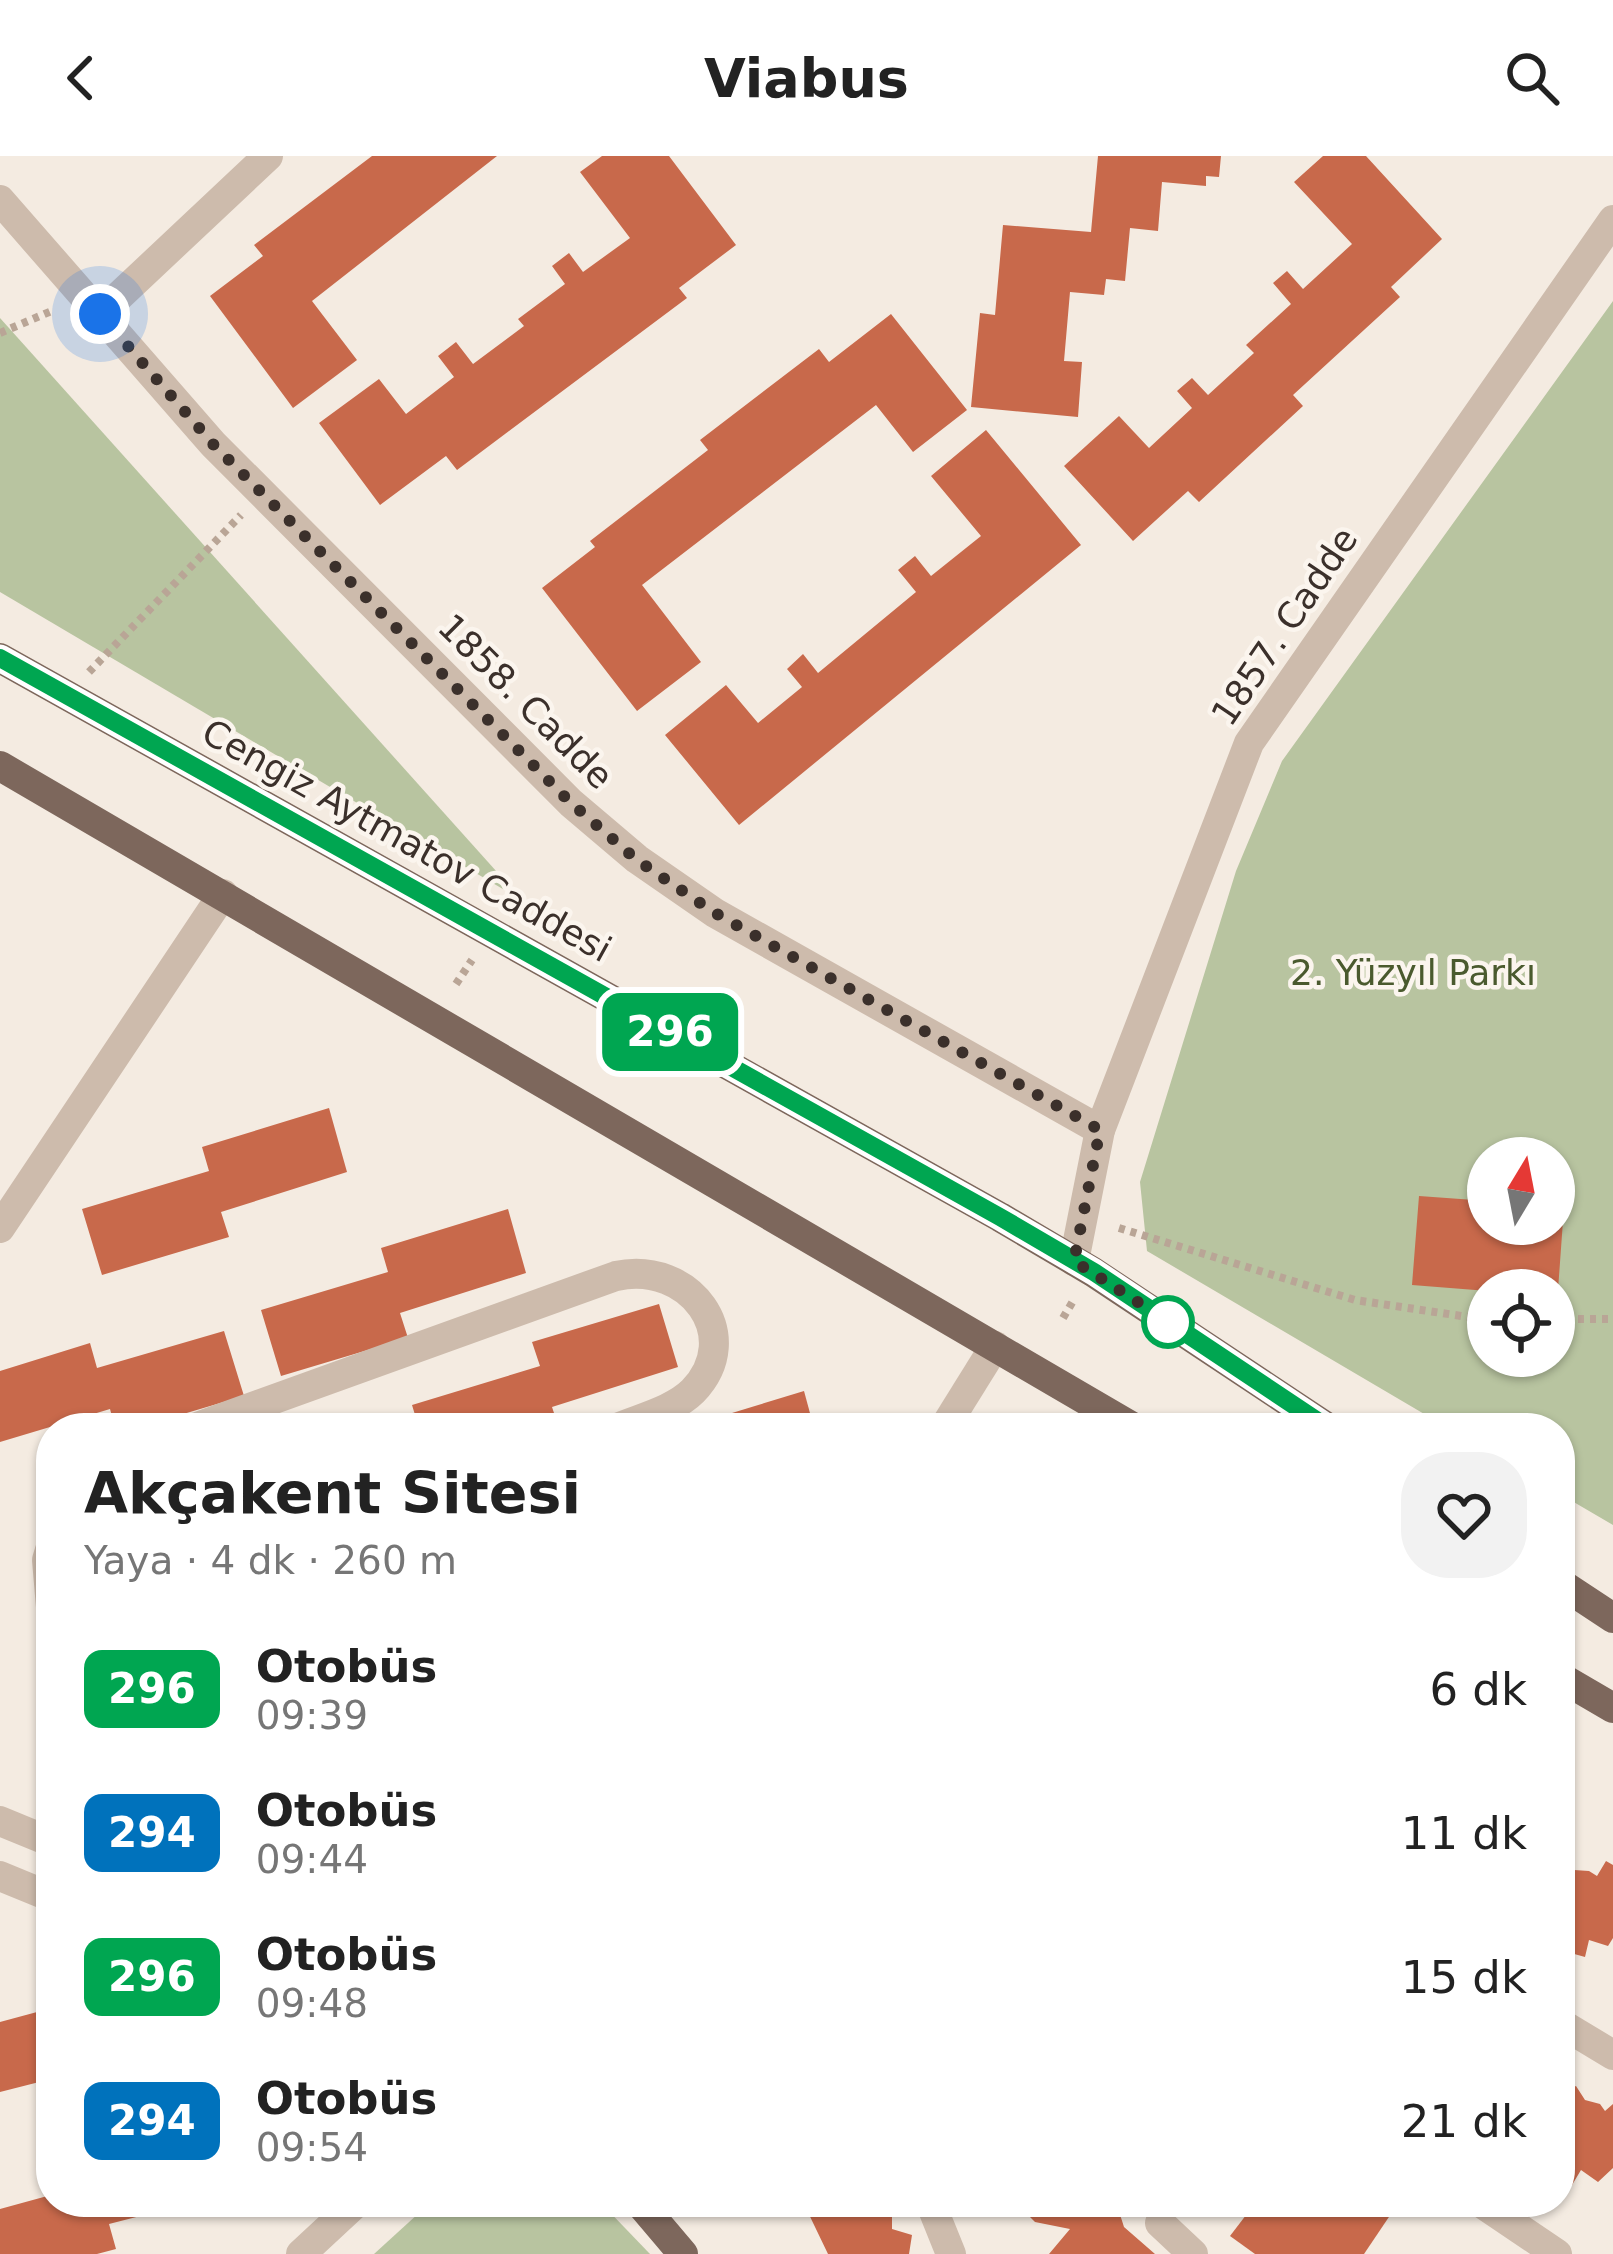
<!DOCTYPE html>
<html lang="tr">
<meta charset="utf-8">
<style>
:root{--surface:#fff;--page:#f2f2f2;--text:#222;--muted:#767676}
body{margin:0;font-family:"DejaVu Sans",sans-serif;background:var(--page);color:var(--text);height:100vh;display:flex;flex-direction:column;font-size:45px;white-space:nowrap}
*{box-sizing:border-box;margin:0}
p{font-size:39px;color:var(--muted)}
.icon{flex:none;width:66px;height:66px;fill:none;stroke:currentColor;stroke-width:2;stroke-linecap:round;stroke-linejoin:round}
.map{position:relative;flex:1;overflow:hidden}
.sheet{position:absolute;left:36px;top:1257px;width:1539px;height:804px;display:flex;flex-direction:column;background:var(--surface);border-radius:48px;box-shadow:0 3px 9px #0004}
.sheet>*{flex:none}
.badge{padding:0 24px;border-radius:18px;font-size:42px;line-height:78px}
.needle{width:78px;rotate:10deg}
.buttons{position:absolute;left:1467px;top:981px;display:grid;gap:24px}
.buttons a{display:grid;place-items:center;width:108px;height:108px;border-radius:50%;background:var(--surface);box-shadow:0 3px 9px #0004;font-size:60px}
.you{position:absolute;width:60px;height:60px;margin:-30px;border:9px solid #fff;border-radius:50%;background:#1a73e8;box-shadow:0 0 0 18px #1a73e833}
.map>.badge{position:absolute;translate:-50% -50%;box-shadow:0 0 0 6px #fff}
.round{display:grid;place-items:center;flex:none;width:126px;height:126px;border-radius:48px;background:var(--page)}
.head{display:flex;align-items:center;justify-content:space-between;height:204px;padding:0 48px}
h1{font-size:57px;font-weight:800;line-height:90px}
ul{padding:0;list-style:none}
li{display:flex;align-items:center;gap:36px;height:144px;padding:0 48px}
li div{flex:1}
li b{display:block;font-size:45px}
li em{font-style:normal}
li .badge{min-width:132px;font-weight:700;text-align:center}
header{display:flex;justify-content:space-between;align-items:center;height:156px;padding:0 48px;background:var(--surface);font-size:54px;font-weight:800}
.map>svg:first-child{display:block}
.green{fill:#b8c4a0;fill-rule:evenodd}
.building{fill:#c8694b}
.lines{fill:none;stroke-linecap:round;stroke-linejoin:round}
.path{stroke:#b9a596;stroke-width:8;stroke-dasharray:6 6;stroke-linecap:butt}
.minor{stroke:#cdbbac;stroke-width:30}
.major{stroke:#7d675c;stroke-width:30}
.line-casing{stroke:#fff;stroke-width:27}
.line{stroke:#00a651;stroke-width:18}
.walk{stroke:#3b302b;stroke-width:12;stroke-dasharray:0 21.6}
.stop-dot{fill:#fff;stroke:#00a651;stroke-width:6}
.labels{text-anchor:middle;stroke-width:9;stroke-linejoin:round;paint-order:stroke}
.street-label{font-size:36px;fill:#3b302b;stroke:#fbf5ee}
.park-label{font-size:36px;fill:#4a5a2e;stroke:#fbf5ee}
</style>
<header><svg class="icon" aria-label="back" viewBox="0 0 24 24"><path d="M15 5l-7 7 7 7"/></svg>Viabus<svg class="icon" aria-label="search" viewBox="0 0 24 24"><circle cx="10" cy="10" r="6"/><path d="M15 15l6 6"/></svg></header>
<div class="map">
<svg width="1613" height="2098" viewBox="0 0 1613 2098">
<rect width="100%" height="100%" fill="#f4ebe1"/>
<g class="green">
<path d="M1613,145V1369L1560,1338V1272H1448L1147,1095L1140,1026L1236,715L1282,605ZM1488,1002H1554V1068H1488ZM1488,1134H1554V1200H1488Z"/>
<polygon points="0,162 523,745 0,436"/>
<polygon points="431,2046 600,2046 650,2098 374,2098"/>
</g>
<g class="building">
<polygon points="372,0 497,0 312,145 357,204 293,252 210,140 263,100 254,89"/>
<polygon points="602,0 669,0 736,89 679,132 687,142 457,314 446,300 380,349 319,267 379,223 406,258 454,221 438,200 456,186 473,208 524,170 518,163 565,128 552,110 569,97 583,116 630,82 580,16"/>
<polygon points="1098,0 1221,0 1219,21 1206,20 1206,30 1162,26 1158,75 1130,72 1125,125 1106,123 1104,139 1070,136 1064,205 1082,206 1078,261 971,251 980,157 995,159 1003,69 1091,76"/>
<polygon points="1323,0 1366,0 1442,83 1391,131 1400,141 1293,239 1303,250 1199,346 1188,335 1133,385 1064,310 1119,260 1149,292 1192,252 1177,235 1192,222 1208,239 1254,197 1246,189 1291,148 1273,127 1287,115 1303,133 1352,88 1294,26"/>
<polygon points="891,158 967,254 913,296 876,249 642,429 701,506 637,555 542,432 595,391 590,385 708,294 700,284 819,193 829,206"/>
<polygon points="986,274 1081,389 739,669 665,579 726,529 758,567 802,531 787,513 803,498 818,517 916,436 898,414 915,400 931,420 981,380 931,320"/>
<polygon points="329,952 347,1016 221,1056 229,1081 102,1119 82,1053 209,1015 202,991"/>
<polygon points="1419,1040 1488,1045 1488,1068 1554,1068 1554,1050 1564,1051 1558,1134 1488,1135 1412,1129"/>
<polygon points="508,1053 526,1117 400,1157 408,1182 281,1220 261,1154 388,1116 381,1092"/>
<polygon points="659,1148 678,1211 552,1251 559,1272 419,1272 412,1249 540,1210 532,1186"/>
<polygon points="224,1175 244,1240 136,1272 115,1272 110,1253 0,1286 0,1215 90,1187 97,1212"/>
<polygon points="804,1235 814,1272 686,1272 686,1271"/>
<polygon points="1560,1702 1574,1714 1589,1715 1597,1720 1606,1705 1613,1709 1613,1782 1608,1790 1589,1784 1585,1801 1560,1794"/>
<polygon points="37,1856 51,1923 0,1936 0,1866"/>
<polygon points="1560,1928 1568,1933 1576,1930 1585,1944 1600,1948 1605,1955 1613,1948 1613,2012 1598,2026 1581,2014 1572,2029 1560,2023"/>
<polygon points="51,2039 51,2046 187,2048 109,2068 116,2093 97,2098 0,2098 0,2053"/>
<polygon points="803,2046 892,2046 892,2073 912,2079 909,2098 828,2098"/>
<polygon points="1015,2046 1116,2046 1124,2071 1155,2098 1049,2098 1070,2073 1035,2066"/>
<polygon points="1256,2046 1393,2046 1397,2049 1364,2098 1255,2098 1230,2080"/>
</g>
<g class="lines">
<g class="path">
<polyline points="0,177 54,154"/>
<polyline points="89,516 241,359"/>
<polyline points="456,828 472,804"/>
<polyline points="1119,1072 1355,1144 1488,1164"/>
<polyline points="1063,1162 1073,1145"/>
<polyline points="1554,1163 1613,1163"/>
</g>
<g class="minor">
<polyline points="0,44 213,288 571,647 637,703 715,757 1100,974"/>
<polyline points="100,158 268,0"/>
<polyline points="0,1072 223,738"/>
<polyline points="1074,1105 1100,974 1249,587 1613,64"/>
<path d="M194,1272L616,1120C690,1104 746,1180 693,1235C674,1254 641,1262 617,1272"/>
<polyline points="944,1272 995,1190"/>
<polyline points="51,1391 47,1404 51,1451"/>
<polyline points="0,1665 51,1686"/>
<polyline points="0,1720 51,1741"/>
<polyline points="1560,1867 1613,1899"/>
<polyline points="930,2046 951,2098"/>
<polyline points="1480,2046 1557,2098"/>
<polyline points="1160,2067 1193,2098"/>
<polyline points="301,2098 357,2046"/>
</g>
<g class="major">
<polyline points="0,502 1000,1061 1093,1116 1328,1272"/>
<polyline points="0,610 1134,1272"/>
<polyline points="1560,1427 1613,1462"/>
<polyline points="1560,1521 1613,1552"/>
<polyline points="639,2046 683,2098"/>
</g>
</g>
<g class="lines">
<defs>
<polyline id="line" points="0,502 1000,1061 1094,1116 1328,1272"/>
</defs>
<use href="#line" class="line-casing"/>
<use href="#line" class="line"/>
<polyline class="walk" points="100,158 213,288 571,647 637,704 715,757 1100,974 1074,1105 1172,1168 1168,1166"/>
</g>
<circle class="stop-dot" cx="1168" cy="1166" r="24"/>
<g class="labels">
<g class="street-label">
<text transform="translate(1284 470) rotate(-56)" y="13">1857. Cadde</text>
<text transform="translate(526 545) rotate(45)" y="13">1858. Cadde</text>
<text transform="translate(407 684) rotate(29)" y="13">Cengiz Aytmatov Caddesi</text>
</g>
<g class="park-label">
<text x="1413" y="829">2. Yüzyıl Parkı</text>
</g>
</g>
</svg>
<div class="buttons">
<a><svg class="needle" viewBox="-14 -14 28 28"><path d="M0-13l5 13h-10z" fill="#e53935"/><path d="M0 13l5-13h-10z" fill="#767676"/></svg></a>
<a><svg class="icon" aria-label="locate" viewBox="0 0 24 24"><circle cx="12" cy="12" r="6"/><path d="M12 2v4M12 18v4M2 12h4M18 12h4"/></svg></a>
</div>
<div class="you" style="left:100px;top:158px"></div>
<b class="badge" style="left:670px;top:876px;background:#00a651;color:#fff">296</b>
<section class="sheet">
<div class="head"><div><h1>Akçakent Sitesi</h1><p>Yaya · 4 dk · 260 m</p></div><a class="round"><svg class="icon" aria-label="heart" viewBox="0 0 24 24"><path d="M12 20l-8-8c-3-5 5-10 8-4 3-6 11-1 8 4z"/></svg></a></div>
<ul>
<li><span class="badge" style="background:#00a651;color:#fff">296</span><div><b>Otobüs</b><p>09:39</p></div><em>6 dk</em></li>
<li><span class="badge" style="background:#0072bc;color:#fff">294</span><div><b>Otobüs</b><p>09:44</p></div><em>11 dk</em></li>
<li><span class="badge" style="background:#00a651;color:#fff">296</span><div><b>Otobüs</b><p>09:48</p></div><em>15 dk</em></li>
<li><span class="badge" style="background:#0072bc;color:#fff">294</span><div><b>Otobüs</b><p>09:54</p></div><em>21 dk</em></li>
</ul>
</section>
</div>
